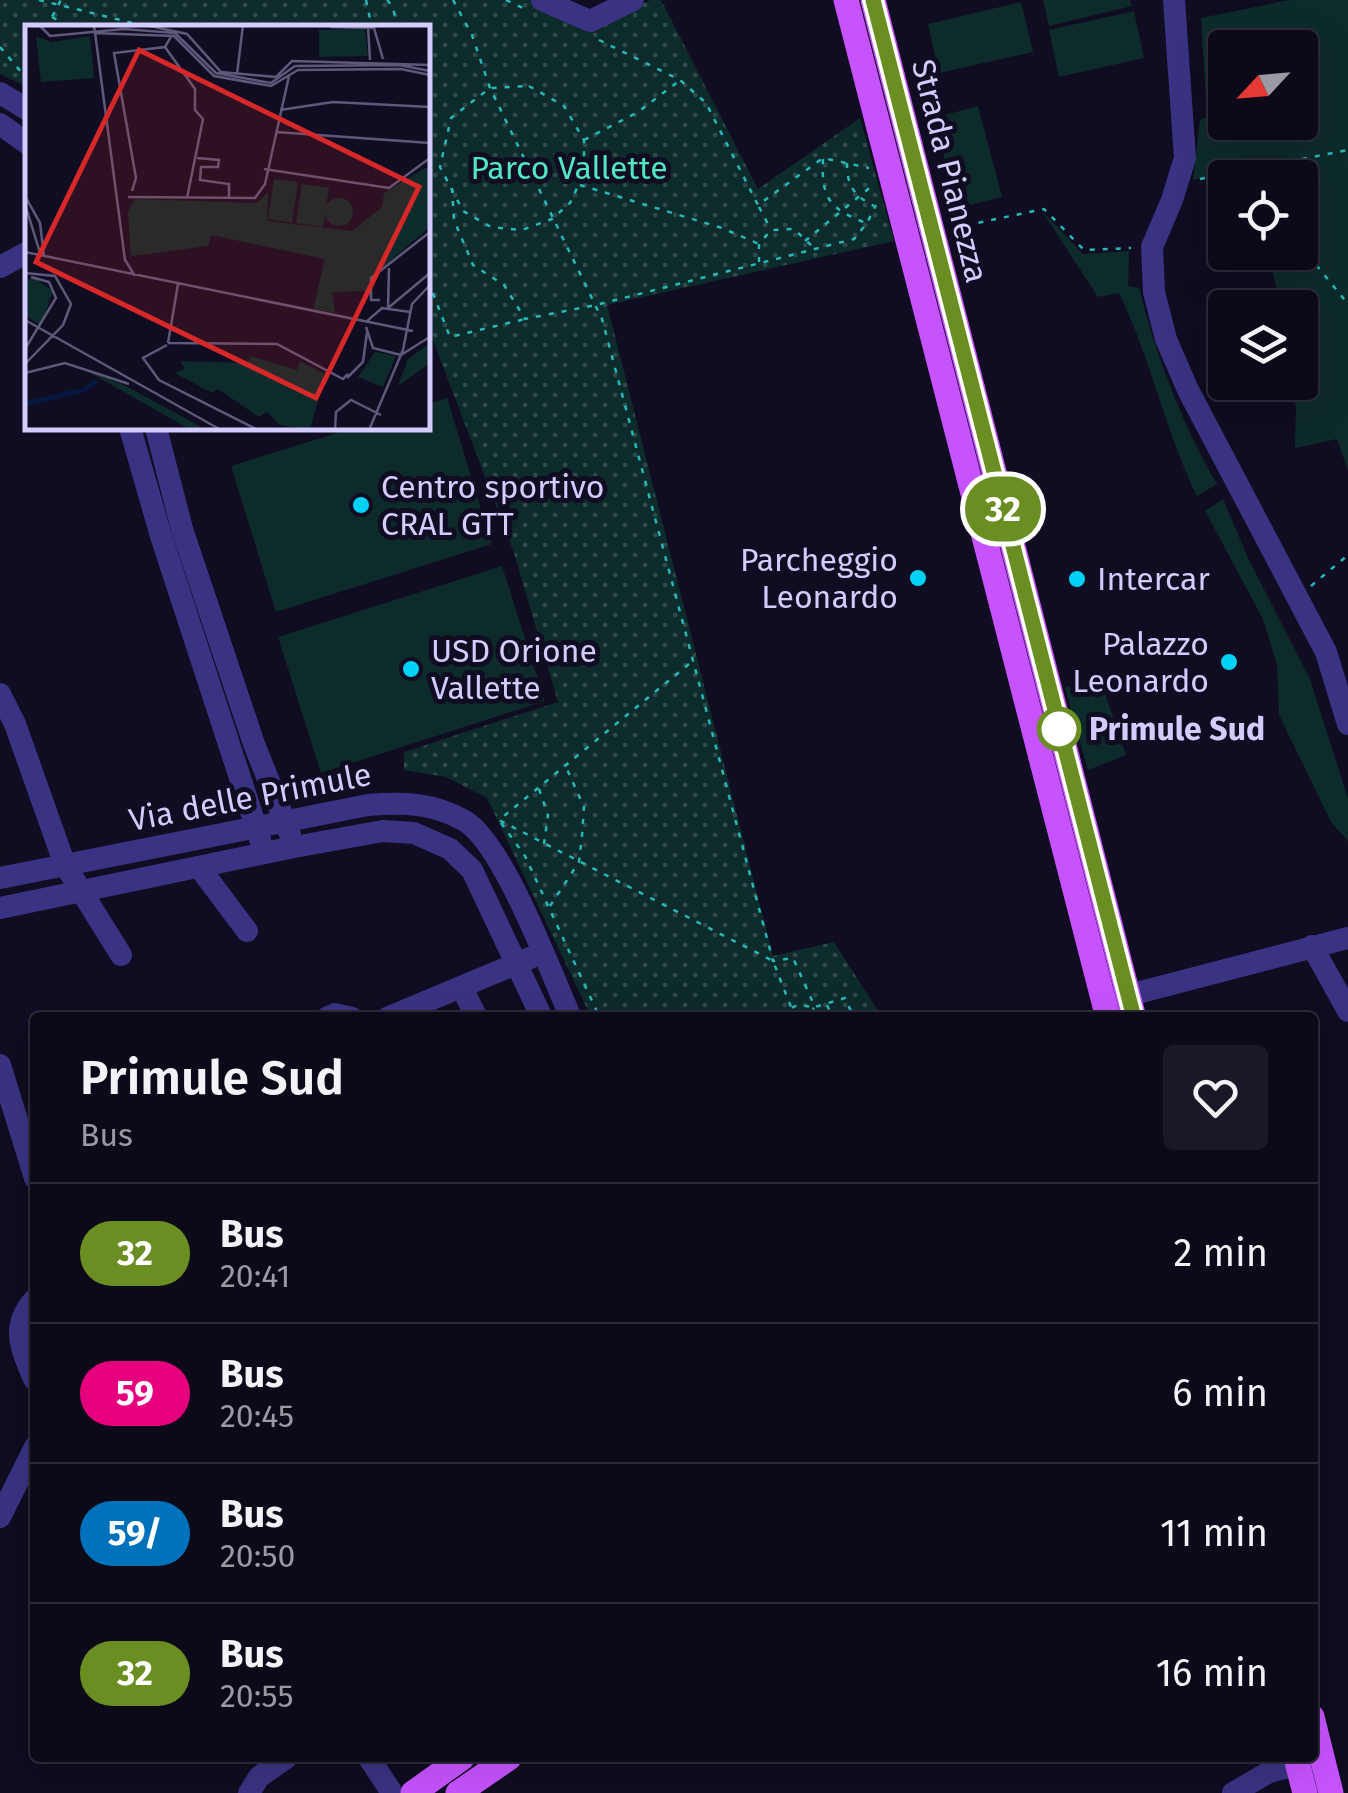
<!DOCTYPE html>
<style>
:root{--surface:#0c0919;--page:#1a1726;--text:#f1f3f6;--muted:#9a9aa2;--line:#2c2a38}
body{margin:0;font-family:"Fira Sans",sans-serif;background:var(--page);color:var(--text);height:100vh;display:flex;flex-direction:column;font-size:38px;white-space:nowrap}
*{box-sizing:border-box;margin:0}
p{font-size:32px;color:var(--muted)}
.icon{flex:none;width:55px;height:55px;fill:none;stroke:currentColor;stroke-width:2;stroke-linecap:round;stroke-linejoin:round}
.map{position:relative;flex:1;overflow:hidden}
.panel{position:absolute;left:30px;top:1012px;width:1288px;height:750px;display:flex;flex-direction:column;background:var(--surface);border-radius:10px;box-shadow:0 10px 40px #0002,0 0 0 2px var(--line)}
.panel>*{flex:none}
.badge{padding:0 20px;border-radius:32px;font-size:35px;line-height:65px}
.needle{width:65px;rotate:244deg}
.controls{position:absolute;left:1208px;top:30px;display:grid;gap:20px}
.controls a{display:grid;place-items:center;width:110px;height:110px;border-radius:10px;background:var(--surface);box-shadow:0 10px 40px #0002,0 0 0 2px var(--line);font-size:50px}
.map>.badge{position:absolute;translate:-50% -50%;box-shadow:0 0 0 5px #fff}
.round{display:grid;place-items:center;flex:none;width:105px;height:105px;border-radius:10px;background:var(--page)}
.head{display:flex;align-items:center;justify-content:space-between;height:170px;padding:0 50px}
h1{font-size:48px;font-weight:600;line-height:75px}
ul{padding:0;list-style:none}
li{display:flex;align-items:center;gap:30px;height:140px;padding:0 50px;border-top:2px solid var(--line)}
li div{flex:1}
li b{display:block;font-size:38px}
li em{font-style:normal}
li .badge{min-width:110px;font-weight:700;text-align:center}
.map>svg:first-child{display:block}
.grass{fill:#0e2b2b;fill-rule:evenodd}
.park{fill:url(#park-dots)}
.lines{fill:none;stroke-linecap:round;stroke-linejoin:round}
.path{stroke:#26b9b7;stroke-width:2.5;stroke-dasharray:5 8;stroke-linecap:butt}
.minor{stroke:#3a3383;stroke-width:22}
.major{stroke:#c753ff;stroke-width:25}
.line-casing{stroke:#fff;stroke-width:22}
.line{stroke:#6b8e23;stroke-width:15}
.poi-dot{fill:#00d2f7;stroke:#100c21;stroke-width:4}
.stop-dot{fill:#fff;stroke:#6b8e23;stroke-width:5}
.labels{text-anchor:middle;stroke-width:10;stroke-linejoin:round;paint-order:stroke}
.park-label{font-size:32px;fill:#51e6c8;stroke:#100c21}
.street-label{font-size:32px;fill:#d4ccff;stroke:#100c21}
.poi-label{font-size:32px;fill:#d4ccff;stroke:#100c21;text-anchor:start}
.stop-label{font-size:32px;font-weight:bold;fill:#d4ccff;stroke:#100c21;text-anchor:start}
.inset-river{fill:none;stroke:#061840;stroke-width:5}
.inset-road{fill:none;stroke:#5e597a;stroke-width:2.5}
.view{fill:#d62828;fill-opacity:0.15;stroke:#d62828;stroke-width:5}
.inset-edge{fill:none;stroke:#d4ccff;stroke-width:5}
</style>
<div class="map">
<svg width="1348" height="1793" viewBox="0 0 1348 1793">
<defs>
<pattern id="park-dots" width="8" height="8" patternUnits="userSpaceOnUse" patternTransform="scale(2.5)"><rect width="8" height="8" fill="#0e2b2b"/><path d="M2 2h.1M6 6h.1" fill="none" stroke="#30494b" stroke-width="1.8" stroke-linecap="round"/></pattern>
</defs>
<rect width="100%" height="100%" fill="#100c21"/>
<g class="grass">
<polygon points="1043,0 1130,0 1132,6 1049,26"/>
<path d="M1289,0H1348V471L1337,439L1295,448L1296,406L1288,383L1300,382V308L1281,307L1268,253L1300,252V178L1250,177L1247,166L1193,180L1200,120L1207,117L1201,18ZM1225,48H1300V122H1225Z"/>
<polygon points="1021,2 1033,52 939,73 928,24"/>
<polygon points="1134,11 1144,58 1059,77 1049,30"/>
<polygon points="978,106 1002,197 957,208 934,118"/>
<path d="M1042,211L1083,254L1129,251L1128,286L1139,288C1156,355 1182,424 1217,484L1197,496C1165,431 1151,359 1119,293L1098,297Z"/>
<polygon points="447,398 492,544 276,612 231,466 353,428 428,428 428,404"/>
<polygon points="1223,499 1249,560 1310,679 1348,799 1348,841 1331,822 1279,715 1277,665 1263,619 1205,511"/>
<polygon points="502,566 545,701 321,773 278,637"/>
<polygon points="1099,676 1126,755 1088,770 1065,688"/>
</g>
<polygon class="park" points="0,0 530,0 589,26 651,0 661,0 758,189 860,118 894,241 607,305 773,956 834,942 882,1017 591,1017 487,798 446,777 404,770 404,752 558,702 513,550 428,327 428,28 28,28 27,87 0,74"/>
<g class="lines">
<g class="path">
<polyline points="39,0 153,28"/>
<polyline points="366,0 372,28"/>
<polyline points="387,0 393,7 397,28"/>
<polyline points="453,0 472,35 490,88 602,319 773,961 793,958 815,1007 845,998 854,1018"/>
<polyline points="506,0 523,8"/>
<polyline points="52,17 71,28"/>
<polyline points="46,28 61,0"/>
<polyline points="599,40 680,80 706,103 758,205 823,158 869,168"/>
<polyline points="0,47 22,73 28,62"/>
<polygon points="529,86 564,106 584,140 584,173 570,203 552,219 522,230 491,227 463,211 440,167 451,118 490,88"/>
<polyline points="584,140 638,112 679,81"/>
<path d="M823,159C821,199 830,209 866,223"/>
<path d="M847,163C847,186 854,196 874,206"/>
<polyline points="1200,179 1348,150"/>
<polyline points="580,185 722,228 759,244"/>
<polyline points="452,188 454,220 473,265 504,285 525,319 596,305 854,239 867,223 876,205"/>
<polyline points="759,207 771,230"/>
<polyline points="953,228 1044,209 1084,250 1131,248"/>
<polyline points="805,241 873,185"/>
<polyline points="1300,245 1348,304"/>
<polyline points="759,262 759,244 771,230 794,229 814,248"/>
<polyline points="428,281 450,337 525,319"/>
<polyline points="1311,586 1348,555"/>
<polyline points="689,664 499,820 773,961 791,1007"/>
<polyline points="539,789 548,815 544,844"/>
<polyline points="501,823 525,856 600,1018"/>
<polyline points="550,906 579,862 582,836 584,807 566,767"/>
<polyline points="827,1005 833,1018"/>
<polyline points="768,1018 798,1005 814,1007"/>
<polyline points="803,1018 814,1008"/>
</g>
<g class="minor">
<polyline points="542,0 590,21 633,0"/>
<polyline points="1174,0 1185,158 1172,200 1152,247 1154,292 1166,339 1188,390 1326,652 1348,724"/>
<polyline points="0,93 28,110"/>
<polyline points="0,124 28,144"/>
<polyline points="0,267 28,252"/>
<polyline points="130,428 161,536 260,839"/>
<polyline points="156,428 182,529 254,744 290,834"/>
<polyline points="0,694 15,724 65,865 121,955"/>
<polyline points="199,867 247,931"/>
<path d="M0,878L368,805C403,802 434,803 465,821C504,845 551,973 571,1018"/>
<polyline points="0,908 294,847 383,831 414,833 450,849 472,870 542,1018"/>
<polyline points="1312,946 1348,1011"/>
<polyline points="462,988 477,1018"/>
<polyline points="1114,999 1348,938"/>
<polyline points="326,1018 335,1014 352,1018"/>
<polyline points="387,1018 530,958"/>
<polyline points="0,1065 35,1178"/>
<path d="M34,1379C21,1348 10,1326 35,1299"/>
<polyline points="0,1517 35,1447"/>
<polyline points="369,1758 392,1793"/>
<polyline points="249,1793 259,1777 286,1758"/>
<polyline points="1233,1793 1269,1772 1312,1761"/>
</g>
<g class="major">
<polyline points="846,0 1108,1018"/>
<polyline points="873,0 1134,1018"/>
<polyline points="1312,1717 1331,1793"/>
<polyline points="1296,1758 1305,1793"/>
<polyline points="413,1793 462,1758"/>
<polyline points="458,1793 509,1758"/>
</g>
</g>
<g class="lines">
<defs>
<polyline id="line" points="873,0 1134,1018"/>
</defs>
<use href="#line" class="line-casing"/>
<use href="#line" class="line"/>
</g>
<g class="poi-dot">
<circle cx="361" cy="505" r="10"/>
<circle cx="918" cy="578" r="10"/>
<circle cx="1077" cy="579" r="10"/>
<circle cx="1229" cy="662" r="10"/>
<circle cx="411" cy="669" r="10"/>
</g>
<circle class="stop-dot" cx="1059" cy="729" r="20"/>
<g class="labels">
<g class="park-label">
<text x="569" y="179">Parco Vallette</text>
</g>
<g class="street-label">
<text transform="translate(950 171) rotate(76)" y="11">Strada Pianezza</text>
<text transform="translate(250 797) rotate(-11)" y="11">Via delle Primule</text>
</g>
<g class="poi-label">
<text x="381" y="498">Centro sportivo<tspan x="381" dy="37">CRAL GTT</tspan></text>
<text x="898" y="571" text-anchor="end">Parcheggio<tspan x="898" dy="37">Leonardo</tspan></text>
<text x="1097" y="590">Intercar</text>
<text x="1209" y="655" text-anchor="end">Palazzo<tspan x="1209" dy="37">Leonardo</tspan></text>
<text x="431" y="662">USD Orione<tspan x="431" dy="37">Vallette</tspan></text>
</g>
<g class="stop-label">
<text x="1089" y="740">Primule Sud</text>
</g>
</g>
<g transform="translate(25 25)">
<rect width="405" height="405" fill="#100c21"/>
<path d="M11,11L27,17L65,11L69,53L16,57ZM249,154L273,157L267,198L243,194ZM277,159L304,163L298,202L271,198ZM300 187a14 14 0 1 1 28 0a14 14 0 1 1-28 0ZM9,253L28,266L16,300L0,291V256ZM405,318V338L373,361L383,334ZM350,327L371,331L358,362L333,352ZM225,331L272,345L275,336L300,349L285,405L255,400L242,387L234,392L193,364L187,368L150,348L160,344L155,336L223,338ZM60,345L99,360L182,405H166Z" fill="#0e2b2b"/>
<path d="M340,4L343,31L294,32V5ZM400,143H405V202L345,253L344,266L307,267L310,288L288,284L300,234L186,210L183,221L106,231L103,187L110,174L232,178L243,167L242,196L327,206L357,182L359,168Z" fill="#0e2b2b"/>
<path class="inset-river" d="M0,379L59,365L71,356"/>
<path class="inset-road" d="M14,0L25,11L99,4L150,8L191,48L246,58L270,41L374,40L405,46M69,0L100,235L110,251M120,0L162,9L196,47L251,52M305,2L349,3L358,34M343,2L345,35M69,8L149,11L189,51L246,61L273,45L376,44L405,50M140,22L170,64V85L178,94L162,173M212,49L218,0M251,52L267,36L405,40M255,85L308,77L405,82M251,107L405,118M172,133L194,135L193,142H176L175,155L204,159V174M239,144L364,163L405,133M107,166L111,153L89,28L140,22L147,10M0,171L15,198L19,231M103,172L230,173L240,159L264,51M0,179L16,231M0,227L388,306M0,248L30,251L46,279L38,300L0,339M355,275H346V253L405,207M363,283L405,248M363,283L364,243M0,295L196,405M341,297L357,283L385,287M341,302L348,323L376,330M143,318L252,319L318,354L323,349M143,318L153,259M142,320L118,333L134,355L233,405M0,324L31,273L24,257L6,252M376,330L403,313M0,348L40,338L104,359M322,353L338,337L342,307M310,405L311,387L326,375L356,390M344,405L378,325L387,279L405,260"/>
<path class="view" d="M114,25L394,162L291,373L11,237Z"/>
<rect width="405" height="405" class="inset-edge"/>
</g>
</svg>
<div class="controls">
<a><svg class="needle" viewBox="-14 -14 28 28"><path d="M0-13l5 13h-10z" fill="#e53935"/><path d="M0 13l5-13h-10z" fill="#9a9aa2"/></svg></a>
<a><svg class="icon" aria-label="locate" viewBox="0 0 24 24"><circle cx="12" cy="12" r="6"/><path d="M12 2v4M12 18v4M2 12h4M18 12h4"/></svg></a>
<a><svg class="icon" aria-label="layers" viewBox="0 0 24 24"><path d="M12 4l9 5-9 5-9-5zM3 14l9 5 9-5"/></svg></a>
</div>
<b class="badge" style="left:1003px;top:509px;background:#6b8e23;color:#fff">32</b>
<section class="panel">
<div class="head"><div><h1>Primule Sud</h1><p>Bus</p></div><a class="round"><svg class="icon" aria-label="heart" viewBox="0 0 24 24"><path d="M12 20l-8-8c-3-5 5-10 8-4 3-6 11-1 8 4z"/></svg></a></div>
<ul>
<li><span class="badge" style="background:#6b8e23;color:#fff">32</span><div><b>Bus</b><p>20:41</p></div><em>2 min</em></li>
<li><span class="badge" style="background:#e6007e;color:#fff">59</span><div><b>Bus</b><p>20:45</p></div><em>6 min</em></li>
<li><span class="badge" style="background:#0072bc;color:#fff">59/</span><div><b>Bus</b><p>20:50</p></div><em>11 min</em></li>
<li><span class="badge" style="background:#6b8e23;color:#fff">32</span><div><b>Bus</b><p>20:55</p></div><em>16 min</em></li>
</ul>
</section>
</div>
